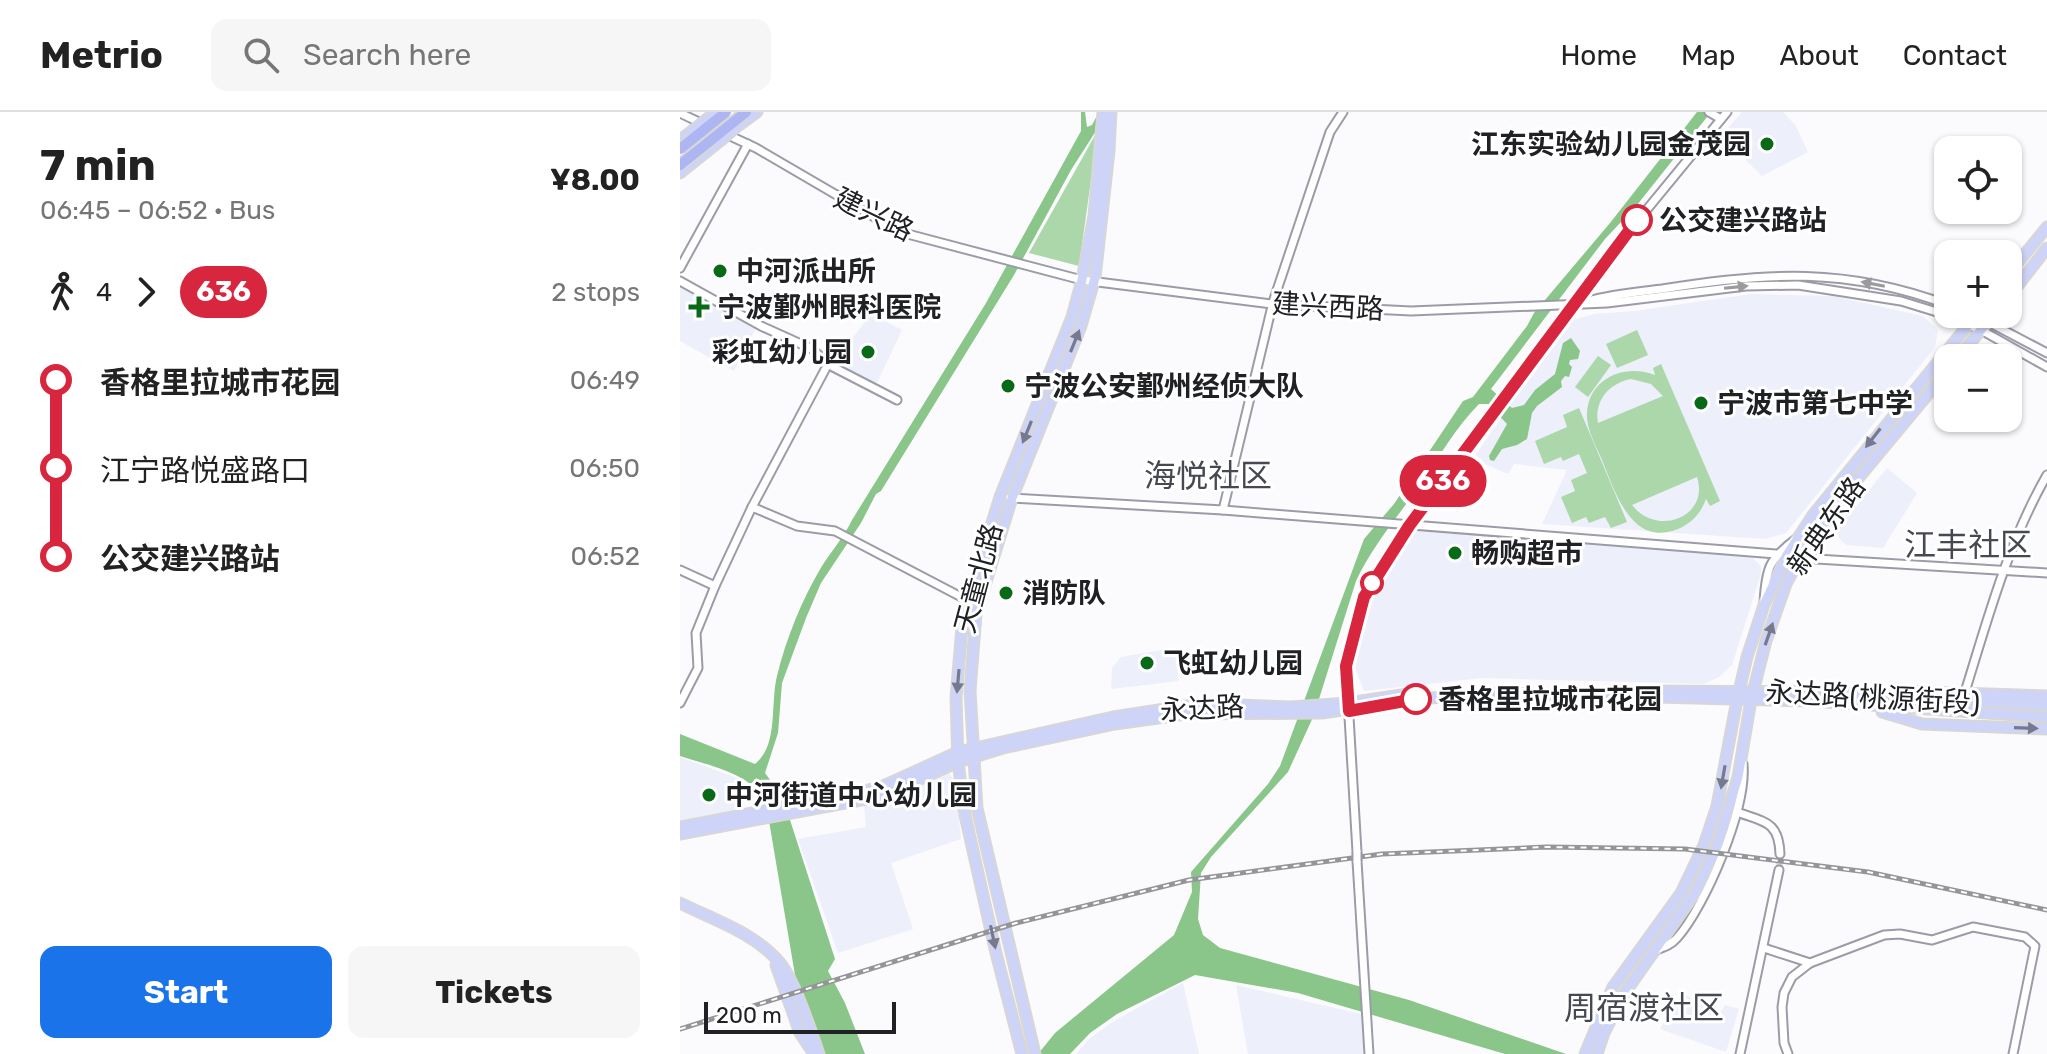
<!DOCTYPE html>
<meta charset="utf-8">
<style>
:root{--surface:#fff;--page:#f6f6f6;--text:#222;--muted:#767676;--line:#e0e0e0;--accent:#1a73e8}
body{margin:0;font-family:Rubik,"Noto Sans SC",sans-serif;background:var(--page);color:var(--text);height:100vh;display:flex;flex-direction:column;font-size:30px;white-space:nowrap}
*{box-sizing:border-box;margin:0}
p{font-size:26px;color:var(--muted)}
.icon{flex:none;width:44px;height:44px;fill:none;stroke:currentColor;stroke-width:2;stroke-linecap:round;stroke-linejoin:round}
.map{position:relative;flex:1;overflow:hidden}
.sheet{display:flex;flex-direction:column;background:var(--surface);width:680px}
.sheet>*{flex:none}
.badge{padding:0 16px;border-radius:26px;font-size:28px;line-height:52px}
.buttons{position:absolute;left:1254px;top:24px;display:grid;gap:16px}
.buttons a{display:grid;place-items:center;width:88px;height:88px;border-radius:16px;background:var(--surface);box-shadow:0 2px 6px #0004;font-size:40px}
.scale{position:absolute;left:24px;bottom:20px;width:192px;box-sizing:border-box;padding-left:8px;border:4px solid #202125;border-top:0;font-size:22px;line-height:28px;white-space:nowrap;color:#202125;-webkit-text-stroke:6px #fff;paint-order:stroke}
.map>.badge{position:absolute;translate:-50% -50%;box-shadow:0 0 0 4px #fff}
.legs{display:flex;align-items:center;gap:12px;height:88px;padding:0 40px;font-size:26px}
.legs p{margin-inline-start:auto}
.headline{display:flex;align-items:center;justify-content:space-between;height:136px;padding:0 40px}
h1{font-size:44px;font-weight:700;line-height:60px}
.action{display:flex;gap:16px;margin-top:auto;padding:16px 40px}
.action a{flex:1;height:92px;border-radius:16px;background:var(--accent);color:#fff;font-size:32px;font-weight:700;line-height:92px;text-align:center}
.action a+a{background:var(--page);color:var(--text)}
ul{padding:0 40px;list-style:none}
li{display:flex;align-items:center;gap:28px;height:88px;font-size:30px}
li i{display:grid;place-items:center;width:12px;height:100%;margin:0 10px;background:currentColor}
li i::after{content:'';width:20px;height:20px;margin:-10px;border:6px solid;border-radius:50%;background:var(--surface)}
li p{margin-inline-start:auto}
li:first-child i{background:linear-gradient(#0000 50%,currentColor 0)}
li:last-child i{background:linear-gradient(currentColor 50%,#0000 0)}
header{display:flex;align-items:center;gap:48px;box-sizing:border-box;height:112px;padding:0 40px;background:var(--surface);border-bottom:2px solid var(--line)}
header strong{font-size:38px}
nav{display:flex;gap:44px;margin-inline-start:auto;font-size:28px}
.search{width:560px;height:72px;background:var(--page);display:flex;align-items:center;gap:20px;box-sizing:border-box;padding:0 28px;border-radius:16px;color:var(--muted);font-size:30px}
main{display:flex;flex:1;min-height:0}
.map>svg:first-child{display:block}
.built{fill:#edeffa}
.green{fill:#abd7aa;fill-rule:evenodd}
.water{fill:#8ac589}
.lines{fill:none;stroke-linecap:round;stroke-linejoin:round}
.minor-tunnel{stroke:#dadadd;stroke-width:7;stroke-dasharray:7 3.5;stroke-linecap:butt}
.minor-casing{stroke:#9b9ca7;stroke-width:11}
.major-casing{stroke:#d7d7d8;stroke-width:13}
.minor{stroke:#fff;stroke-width:7}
.major{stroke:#ced3f8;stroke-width:9}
.rail-casing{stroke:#949598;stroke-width:5}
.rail{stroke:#fff;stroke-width:2;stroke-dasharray:6;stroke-linecap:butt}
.minor-bridge-casing{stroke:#9b9ca7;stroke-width:11;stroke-linecap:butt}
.major-bridge-casing{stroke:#d7d7d8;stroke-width:13;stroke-linecap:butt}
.highway-bridge-casing{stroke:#d7d7d8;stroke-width:14;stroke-linecap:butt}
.minor-bridge{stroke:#fff;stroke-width:7}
.major-bridge{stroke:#ced3f8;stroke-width:9}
.highway-bridge{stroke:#adb5f3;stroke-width:10}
.oneway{fill:#9b9b9d}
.oneway2{fill:#777a8e}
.line-1-casing{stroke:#fff;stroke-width:18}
.line-1{stroke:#d7263d;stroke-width:12}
.poi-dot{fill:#086a16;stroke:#fff;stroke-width:3}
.stop-1-dot{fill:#fff;stroke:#d7263d;stroke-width:4}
.labels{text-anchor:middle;stroke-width:6;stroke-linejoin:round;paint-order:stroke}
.poi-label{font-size:28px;font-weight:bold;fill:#202125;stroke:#fff;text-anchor:start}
.street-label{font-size:28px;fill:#202125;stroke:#fff}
.stop-label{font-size:28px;font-weight:bold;fill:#202125;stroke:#fff;text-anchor:start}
.quarter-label{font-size:32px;fill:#474952;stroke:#fff}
</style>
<header>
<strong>Metrio</strong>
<div class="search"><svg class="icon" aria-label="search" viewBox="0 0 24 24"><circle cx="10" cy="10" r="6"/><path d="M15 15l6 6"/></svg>Search here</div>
<nav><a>Home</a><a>Map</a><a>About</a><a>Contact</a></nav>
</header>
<main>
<section class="sheet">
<div class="headline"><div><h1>7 min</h1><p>06:45 – 06:52 · Bus</p></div><b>¥8.00</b></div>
<div class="legs"><svg class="icon" aria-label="walk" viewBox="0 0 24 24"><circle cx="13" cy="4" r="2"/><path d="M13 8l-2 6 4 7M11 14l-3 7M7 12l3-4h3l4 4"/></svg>4<svg class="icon" aria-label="forward" viewBox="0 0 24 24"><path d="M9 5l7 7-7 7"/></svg><b class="badge" style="background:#d7263d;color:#fff">636</b><p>2 stops</p></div>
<ul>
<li><i style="color:#d7263d"></i><b>香格里拉城市花园</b><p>06:49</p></li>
<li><i style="color:#d7263d"></i><span>江宁路悦盛路口</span><p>06:50</p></li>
<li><i style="color:#d7263d"></i><b>公交建兴路站</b><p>06:52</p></li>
</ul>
<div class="action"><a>Start</a><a>Tickets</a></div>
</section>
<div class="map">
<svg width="1367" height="942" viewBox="0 0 1367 942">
<rect width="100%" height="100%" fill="#fbfbfe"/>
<g class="built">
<polygon points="1062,0 1103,0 1116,14 1128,40 1082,64 1041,24"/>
<polygon points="0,173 76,216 54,259 0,229"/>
<polygon points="1071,182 1153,184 1243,204 1258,218 1255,235 1106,421 1085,427 862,412 887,358 834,352 828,362 793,347 887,210 914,202 954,199"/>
<polygon points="191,202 222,218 196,273 156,252 156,248"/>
<polygon points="1207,356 1237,381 1203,436 1166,433 1159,426 1158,417"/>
<polygon points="734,419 1071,444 1081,454 1081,462 1052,553 1039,565 1024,572 802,566 684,579 675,556 688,503 701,465"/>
<polygon points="494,536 499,569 431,577 432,556 441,545"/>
<polygon points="0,645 57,666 60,669 56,697 0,709"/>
<polygon points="269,661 275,669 281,727 211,751 233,817 158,841 118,727 186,715 184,693 219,683 261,662"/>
<polygon points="503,871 519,942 396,942 410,926 437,907"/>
<polygon points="556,873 681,902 684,942 568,942"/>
<polygon points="1002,880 1038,904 1045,893 1059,897 1046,940 980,917"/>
</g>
<g class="green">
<polygon points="418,18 399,154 349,141"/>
<polygon points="957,218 968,243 937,256 926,232"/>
<polygon points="918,244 931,253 908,285 895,275"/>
<path d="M981,252L1040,389L1030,394L1026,387C1021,401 1012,411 998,417C951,436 935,379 922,348C916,334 906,317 907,301C909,266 945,251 975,263L973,256ZM951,267L971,272L983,284L918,311C914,289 929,271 951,267ZM1017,365C1030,404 978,426 952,393Z"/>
<polygon points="899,296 947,410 931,416 925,405 909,411 906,405 892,411 881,385 895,379 891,368 907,361 899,342 883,349 881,345 864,352 855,329 887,315 883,303"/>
</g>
<g class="water">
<path d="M401,0H405L407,15L412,13L419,0H428L391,58L334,163L201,379L196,382L181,411L141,471L126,506L102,571L98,621L85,661L97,677L110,708L155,847L148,859L165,891L185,942H145L115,863L86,691C72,661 30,654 0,644V622L75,652C99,633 90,591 97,564C106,527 122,487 142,454C152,438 164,425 172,408L306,191L401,19Z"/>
<path d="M1017,0H1031L957,93L925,127L811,277L832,296L844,293L855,278L875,262L883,231L891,226L900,239L898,247L890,248L889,252L892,255L889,265L885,264L881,269L882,275L857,294L852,301L847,327L837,333L822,337L814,349L810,348L809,344L827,312L808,292H799C775,316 760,344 741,372C718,404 693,433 676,469L634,603L608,660L531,745L521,761L518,807L523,823L540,836L729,888L886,942H825L618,881L515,863L437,902L410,921L390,942H358L375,921L494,823L512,780L511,760L588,672L600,654L684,427L714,392L783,289L793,285L847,214L854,201L930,111Z"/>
</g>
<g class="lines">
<polyline class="minor-tunnel" points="1099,758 1100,742"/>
<defs>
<g id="minor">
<polyline points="1029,0 1041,7"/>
<polyline points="0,1 23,12"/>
<polyline points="46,22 76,36 220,120 402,168 592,192 731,199 927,191 1066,174 1118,173 1221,189 1260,201 1301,218 1367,255"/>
<polyline points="0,156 68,32"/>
<polyline points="0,169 81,214 132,237 151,254 217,288"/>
<path d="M908,189C932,182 957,180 982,177C1086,160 1167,155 1268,193"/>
<polyline points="1295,203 1367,241"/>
<polyline points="330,386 543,398 1096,442"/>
<polyline points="72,395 117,414 155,419 287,488"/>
<polyline points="543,398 593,190 650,20 663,0"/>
<polyline points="1120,446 1367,461"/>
<polyline points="0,458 35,474"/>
<path d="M1084,490C1086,456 1089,447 1116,427"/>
<path d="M1285,580C1308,506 1328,431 1367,363"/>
<polyline points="0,591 18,556 16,521 35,474 72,395 148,252"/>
<path d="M1057,700C1084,710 1099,709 1100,742"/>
<polyline points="677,740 666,554 684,485 729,414 918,157 1047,0"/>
<polyline points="677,749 689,942"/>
<polyline points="1084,836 1130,851"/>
<path d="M976,838C984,835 991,833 997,826C1026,793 1067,696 1063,652"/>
<polyline points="1060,942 1099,758"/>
<polyline points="1108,942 1104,931 1102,895 1104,881 1112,865 1130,851 1204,823 1220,822 1252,828 1293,815 1345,825 1355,834 1333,942"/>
</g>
<g id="major">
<polyline points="55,16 77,0"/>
<polyline points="0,28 12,19"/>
<polyline points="0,61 40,29"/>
<polyline points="1328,163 1367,115"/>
<polyline points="1328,186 1367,136"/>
<polyline points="1278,246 1314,202"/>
<polyline points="966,579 1145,580 1367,593"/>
<polyline points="1215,579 1367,584"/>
<polyline points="1202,600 1242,612 1367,617"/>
<polyline points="0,715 199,676 278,640 433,605 505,594 559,593 611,595 668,591 735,581"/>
<polyline points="0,722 202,684 278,650 323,636 435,612 506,602 642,601 736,587 820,581 1131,589 1367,605"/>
<path d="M0,791C34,808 75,821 100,851C115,869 131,919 139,942"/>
<polyline points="96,853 120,921 134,942"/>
<polyline points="342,942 316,841 285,703 278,650 276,585 283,504 320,385 392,205 402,168 414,103 423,0"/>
<polyline points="355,942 297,696 290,579 296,502 332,386 401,214 415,166 429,39 431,0"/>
<polyline points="905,942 933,875 1001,781 1024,733 1037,694 1057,588 1067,545 1084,493 1107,443 1133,403 1297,202"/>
<polyline points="917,942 924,921 944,882 1015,781 1037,734 1058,665 1071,588 1086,529 1106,472 1126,435 1151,399 1268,258"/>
</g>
</defs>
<use href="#minor" class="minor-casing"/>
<use href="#major" class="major-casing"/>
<use href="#minor" class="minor"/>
<use href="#major" class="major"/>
<defs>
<polyline id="rail" points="0,917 336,811 509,768 702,742 867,735 1005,737 1188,760 1367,798"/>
</defs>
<use href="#rail" class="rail-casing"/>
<use href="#rail" class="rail"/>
<defs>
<polyline id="minor-bridge" points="677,740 677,749"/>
<g id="major-bridge">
<polyline points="12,19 32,3"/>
<polyline points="40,29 55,16"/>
</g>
<g id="highway-bridge">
<polyline points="0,37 46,0"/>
<polyline points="0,53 66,0"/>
</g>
</defs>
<use href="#minor-bridge" class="minor-bridge-casing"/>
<use href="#major-bridge" class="major-bridge-casing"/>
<use href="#highway-bridge" class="highway-bridge-casing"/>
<use href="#minor-bridge" class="minor-bridge"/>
<use href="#major-bridge" class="major-bridge"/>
<use href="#highway-bridge" class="highway-bridge"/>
</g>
<defs><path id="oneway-solid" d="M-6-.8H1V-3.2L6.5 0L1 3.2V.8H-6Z" transform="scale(2)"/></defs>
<g class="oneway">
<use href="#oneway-solid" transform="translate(1193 172) rotate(-169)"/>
<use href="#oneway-solid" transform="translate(1056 175) rotate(-6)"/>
</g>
<g class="oneway2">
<use href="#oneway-solid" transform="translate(395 229) rotate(-68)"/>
<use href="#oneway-solid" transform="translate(347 320) rotate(112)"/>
<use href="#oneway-solid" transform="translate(1193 326) rotate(128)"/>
<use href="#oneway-solid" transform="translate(1089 522) rotate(-71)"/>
<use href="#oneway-solid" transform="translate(278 569) rotate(95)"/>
<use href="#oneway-solid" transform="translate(1346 616) rotate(2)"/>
<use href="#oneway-solid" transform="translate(1043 665) rotate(100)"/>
<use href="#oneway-solid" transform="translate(313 825) rotate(78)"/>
</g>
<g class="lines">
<defs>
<polyline id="line-1" points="736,587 669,599 666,554 684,485 729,414 957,108"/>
</defs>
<use href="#line-1" class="line-1-casing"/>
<use href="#line-1" class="line-1"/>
</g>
<g class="poi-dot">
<circle cx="1087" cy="32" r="8"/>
<circle cx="40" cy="159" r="8"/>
<path d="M15 183h8v8h8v8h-8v8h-8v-8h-8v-8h8z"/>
<circle cx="188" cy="240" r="8"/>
<circle cx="328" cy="274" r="8"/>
<circle cx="1021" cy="291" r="8"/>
<circle cx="775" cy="441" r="8"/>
<circle cx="326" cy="481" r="8"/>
<circle cx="467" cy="551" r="8"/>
<circle cx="29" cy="683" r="8"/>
</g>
<g class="stop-1-dot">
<circle cx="957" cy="108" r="14"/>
<circle cx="692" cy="471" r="10"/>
<circle cx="736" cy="587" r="14"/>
</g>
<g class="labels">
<g class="poi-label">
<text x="1071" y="42" text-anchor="end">江东实验幼儿园金茂园</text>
<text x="56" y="169">中河派出所</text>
<text x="37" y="205">宁波鄞州眼科医院</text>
<text x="172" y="250" text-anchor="end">彩虹幼儿园</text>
<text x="344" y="284">宁波公安鄞州经侦大队</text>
<text x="1037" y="301">宁波市第七中学</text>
<text x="791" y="451">畅购超市</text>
<text x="342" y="491">消防队</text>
<text x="483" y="561">飞虹幼儿园</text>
<text x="45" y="693">中河街道中心幼儿园</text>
</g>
<g class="street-label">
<text transform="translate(194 102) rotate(26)" y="10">建兴路</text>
<text transform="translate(648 194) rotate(3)" y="10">建兴西路</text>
<text transform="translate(1146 414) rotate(-55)" y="10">新典东路</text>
<text transform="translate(298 466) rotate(-75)" y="10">天童北路</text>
<text transform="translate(1193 585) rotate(3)" y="10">永达路(桃源街段)</text>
<text transform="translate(522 596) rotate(-3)" y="10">永达路</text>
</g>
<g class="stop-label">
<text x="979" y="118">公交建兴路站</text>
<text x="758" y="597">香格里拉城市花园</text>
</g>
<g class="quarter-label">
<text x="528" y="375">海悦社区</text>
<text x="1288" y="444">江丰社区</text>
<text x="964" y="907">周宿渡社区</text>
</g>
</g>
</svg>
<div class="buttons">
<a><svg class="icon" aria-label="locate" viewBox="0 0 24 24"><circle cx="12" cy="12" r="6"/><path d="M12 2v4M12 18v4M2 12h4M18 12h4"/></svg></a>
<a>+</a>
<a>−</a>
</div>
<div class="scale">200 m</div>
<b class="badge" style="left:763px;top:369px;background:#d7263d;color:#fff">636</b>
</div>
</main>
